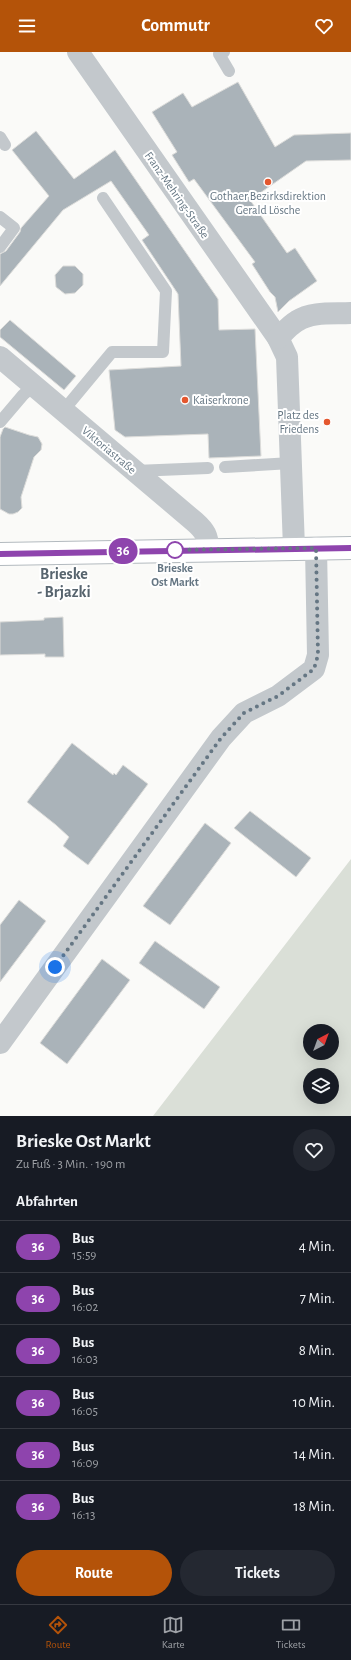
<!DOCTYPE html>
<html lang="de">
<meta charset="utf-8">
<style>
:root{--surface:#171b24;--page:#242831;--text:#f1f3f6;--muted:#9ea1a6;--line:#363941;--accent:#b45309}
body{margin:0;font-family:"Alegreya Sans",sans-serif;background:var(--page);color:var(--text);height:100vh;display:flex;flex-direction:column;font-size:15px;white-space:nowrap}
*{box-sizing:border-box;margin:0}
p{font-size:13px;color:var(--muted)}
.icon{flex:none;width:22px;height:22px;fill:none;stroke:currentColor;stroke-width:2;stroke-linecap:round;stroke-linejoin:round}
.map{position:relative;height:1064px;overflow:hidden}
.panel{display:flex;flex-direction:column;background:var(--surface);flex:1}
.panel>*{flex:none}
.badge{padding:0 8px;border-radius:13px;font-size:14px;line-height:26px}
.needle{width:26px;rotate:41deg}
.buttons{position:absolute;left:303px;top:972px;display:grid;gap:8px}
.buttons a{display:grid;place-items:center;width:36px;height:36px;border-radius:50%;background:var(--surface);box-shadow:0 4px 16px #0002;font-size:20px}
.you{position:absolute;width:20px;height:20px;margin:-10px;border:3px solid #fff;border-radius:50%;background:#1a73e8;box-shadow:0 0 0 6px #1a73e833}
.map>.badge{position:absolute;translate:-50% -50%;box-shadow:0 0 0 2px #fff}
h2{padding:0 16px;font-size:15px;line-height:36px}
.round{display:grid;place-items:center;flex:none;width:42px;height:42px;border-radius:21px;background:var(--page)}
.head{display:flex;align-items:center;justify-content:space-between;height:68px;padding:0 16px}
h1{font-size:19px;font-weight:700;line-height:30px}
.button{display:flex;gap:8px;margin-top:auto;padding:8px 16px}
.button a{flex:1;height:46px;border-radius:24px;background:var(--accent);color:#fff;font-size:16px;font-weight:700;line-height:46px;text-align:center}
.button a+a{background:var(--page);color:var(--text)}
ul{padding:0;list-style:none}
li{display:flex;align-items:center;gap:12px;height:52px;padding:0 16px;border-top:1px solid var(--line)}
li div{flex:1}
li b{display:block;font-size:15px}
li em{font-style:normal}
li .badge{min-width:44px;font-weight:700;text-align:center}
header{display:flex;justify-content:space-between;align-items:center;height:52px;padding:0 16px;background:var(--accent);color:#fff;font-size:18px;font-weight:700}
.dock{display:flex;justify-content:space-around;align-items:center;height:56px;border-top:1px solid var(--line);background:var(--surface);font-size:11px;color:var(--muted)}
.dock a{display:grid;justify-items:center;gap:2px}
.dock .active{color:var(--accent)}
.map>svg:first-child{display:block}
.green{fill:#dadfd7;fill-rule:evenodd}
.building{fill:#aab3b9;stroke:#dcdcda}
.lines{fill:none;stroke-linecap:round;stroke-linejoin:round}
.secondary-casing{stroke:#b3babf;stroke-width:24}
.service{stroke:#c3c8cc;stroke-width:12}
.minor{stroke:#c3c8cc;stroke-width:22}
.secondary{stroke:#fff;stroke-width:22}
.line-casing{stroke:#fff;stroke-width:9}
.line{stroke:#8e44ad;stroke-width:6}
.walk{stroke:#657683;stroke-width:4;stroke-dasharray:0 7.2}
.poi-dot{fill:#e4572e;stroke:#fff;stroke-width:1.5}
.stop-dot{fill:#fff;stroke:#8e44ad;stroke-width:2}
.labels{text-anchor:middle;stroke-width:4;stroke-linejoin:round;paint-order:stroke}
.street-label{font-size:12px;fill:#657683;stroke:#fff}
.poi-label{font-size:12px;fill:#657683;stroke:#fff}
.stop-label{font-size:12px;font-weight:bold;fill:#657683;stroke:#fff}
.district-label{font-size:16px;font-weight:bold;fill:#57646e;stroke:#fff}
</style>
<header><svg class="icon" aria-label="menu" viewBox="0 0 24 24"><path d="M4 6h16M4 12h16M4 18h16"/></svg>Commutr<svg class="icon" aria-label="heart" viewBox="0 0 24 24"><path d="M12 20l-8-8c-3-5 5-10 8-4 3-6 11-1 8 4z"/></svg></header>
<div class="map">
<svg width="351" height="1064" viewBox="0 0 351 1064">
<rect width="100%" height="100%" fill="#fafaf8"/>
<path class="green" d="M351,807V1064H153ZM310,979H332V1001H310ZM310,1023H332V1045H310Z"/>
<g class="building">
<polygon points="238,30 275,95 294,83 351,81 351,108 306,109 250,148 287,201 295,196 317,229 289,249 278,260 275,245 270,240 252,212 255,210 194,127 189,130 172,103 177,100 152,60 183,41 192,55"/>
<polygon points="36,79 74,127 115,98 218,247 219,278 255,277 261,404 209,406 208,382 125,385 115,378 109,318 181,314 178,242 142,188 149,183 111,129 63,158 0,234 0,202 6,199 20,180 21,176 49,144 12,98"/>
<polygon points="63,214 75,214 83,222 83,233 75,241 65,242 56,235 55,223"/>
<polygon points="10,268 76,324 64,338 0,285 0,278"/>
<polygon points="5,375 29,383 38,385 42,392 41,398 34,405 21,445 22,456 18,460 13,462 9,462 0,457 0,385 3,377"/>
<polygon points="63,565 64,605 45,605 45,602 0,603 0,570 44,568 44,566"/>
<polygon points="72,691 113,723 114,721 116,723 123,713 148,732 88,813 63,794 69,785 56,773 27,750"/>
<polygon points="250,759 311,806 296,825 234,776"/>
<polygon points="205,771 231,791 170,873 143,854"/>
<polygon points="19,848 46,869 0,930 0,873"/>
<polygon points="155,889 220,935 204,957 139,911"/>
<polygon points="102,907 130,928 67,1012 40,991"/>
</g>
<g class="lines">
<defs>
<polyline id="secondary" points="0,502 351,496"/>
</defs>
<use href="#secondary" class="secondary-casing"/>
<g class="service">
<polyline points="224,0 219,2 229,19"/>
<polyline points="0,85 5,93"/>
<polyline points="0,165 14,176 0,195"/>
<polyline points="63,359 112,300 163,300 166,239 103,146"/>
<polyline points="0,370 23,343 33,334"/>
<polyline points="225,415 291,411"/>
<polyline points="135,419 208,416"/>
</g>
<g class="minor">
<polyline points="78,0 278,286 287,305 294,496"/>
<path d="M278,286C284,280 290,273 297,269C312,259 334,262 351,261"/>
<path d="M0,305L195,470C205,479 208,484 208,497"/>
<polyline points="0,991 221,686 244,661 278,644 314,617 318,603 316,496"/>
</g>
<use href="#secondary" class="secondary"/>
</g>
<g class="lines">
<defs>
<polyline id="line" points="0,502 351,496"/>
</defs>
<use href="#line" class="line-casing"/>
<use href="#line" class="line"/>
<polyline class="walk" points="55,915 221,686 244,661 278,644 314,617 318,603 316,496 175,498"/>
</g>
<g class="poi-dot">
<circle cx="268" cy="130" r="4"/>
<circle cx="185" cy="348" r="4"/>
<circle cx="327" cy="370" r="4"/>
</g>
<circle class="stop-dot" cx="175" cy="498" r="8"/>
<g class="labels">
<g class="street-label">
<text transform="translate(177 143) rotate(55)" y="4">Franz-Mehring-Straße</text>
<text transform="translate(109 398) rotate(40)" y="4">Viktoriastraße</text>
</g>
<g class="poi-label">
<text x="268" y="148">Gothaer Bezirksdirektion<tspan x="268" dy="14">Gerald Lösche</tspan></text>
<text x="193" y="352" text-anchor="start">Kaiserkrone</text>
<text x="319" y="367" text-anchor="end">Platz des<tspan x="319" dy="14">Friedens</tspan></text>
</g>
<g class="stop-label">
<text x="175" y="520">Brieske<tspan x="175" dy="14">Ost Markt</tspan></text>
</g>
<g class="district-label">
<text x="64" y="527">Brieske<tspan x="64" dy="18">- Brjazki</tspan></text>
</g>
</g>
</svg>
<div class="buttons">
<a><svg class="needle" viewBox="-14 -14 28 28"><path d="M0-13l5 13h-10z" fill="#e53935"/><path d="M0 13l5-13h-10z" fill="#9ea1a6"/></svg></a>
<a><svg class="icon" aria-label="layers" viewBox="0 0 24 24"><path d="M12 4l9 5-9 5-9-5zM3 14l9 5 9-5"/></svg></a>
</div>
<div class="you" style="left:55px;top:915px"></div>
<b class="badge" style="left:123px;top:499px;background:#8e44ad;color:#fff">36</b>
</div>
<section class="panel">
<div class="head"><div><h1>Brieske Ost Markt</h1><p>Zu Fuß · 3 Min. · 190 m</p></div><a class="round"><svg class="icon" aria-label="heart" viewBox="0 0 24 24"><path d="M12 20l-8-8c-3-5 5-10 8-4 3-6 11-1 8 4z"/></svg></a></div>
<h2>Abfahrten</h2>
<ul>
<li><span class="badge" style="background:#8e44ad;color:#fff">36</span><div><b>Bus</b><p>15:59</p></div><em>4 Min.</em></li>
<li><span class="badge" style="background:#8e44ad;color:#fff">36</span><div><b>Bus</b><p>16:02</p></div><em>7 Min.</em></li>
<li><span class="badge" style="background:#8e44ad;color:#fff">36</span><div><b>Bus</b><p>16:03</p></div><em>8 Min.</em></li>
<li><span class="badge" style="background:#8e44ad;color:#fff">36</span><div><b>Bus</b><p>16:05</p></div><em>10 Min.</em></li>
<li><span class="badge" style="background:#8e44ad;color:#fff">36</span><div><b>Bus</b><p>16:09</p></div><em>14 Min.</em></li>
<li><span class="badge" style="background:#8e44ad;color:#fff">36</span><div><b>Bus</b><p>16:13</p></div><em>18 Min.</em></li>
</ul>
<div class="button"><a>Route</a><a>Tickets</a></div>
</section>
<nav class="dock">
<a class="active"><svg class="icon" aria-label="directions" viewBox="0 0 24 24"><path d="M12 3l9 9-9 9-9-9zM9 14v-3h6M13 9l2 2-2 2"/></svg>Route</a>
<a><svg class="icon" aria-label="map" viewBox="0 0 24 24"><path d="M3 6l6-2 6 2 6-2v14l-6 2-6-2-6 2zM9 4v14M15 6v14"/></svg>Karte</a>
<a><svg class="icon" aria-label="tickets" viewBox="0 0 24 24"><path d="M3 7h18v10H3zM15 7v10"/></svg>Tickets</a>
</nav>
